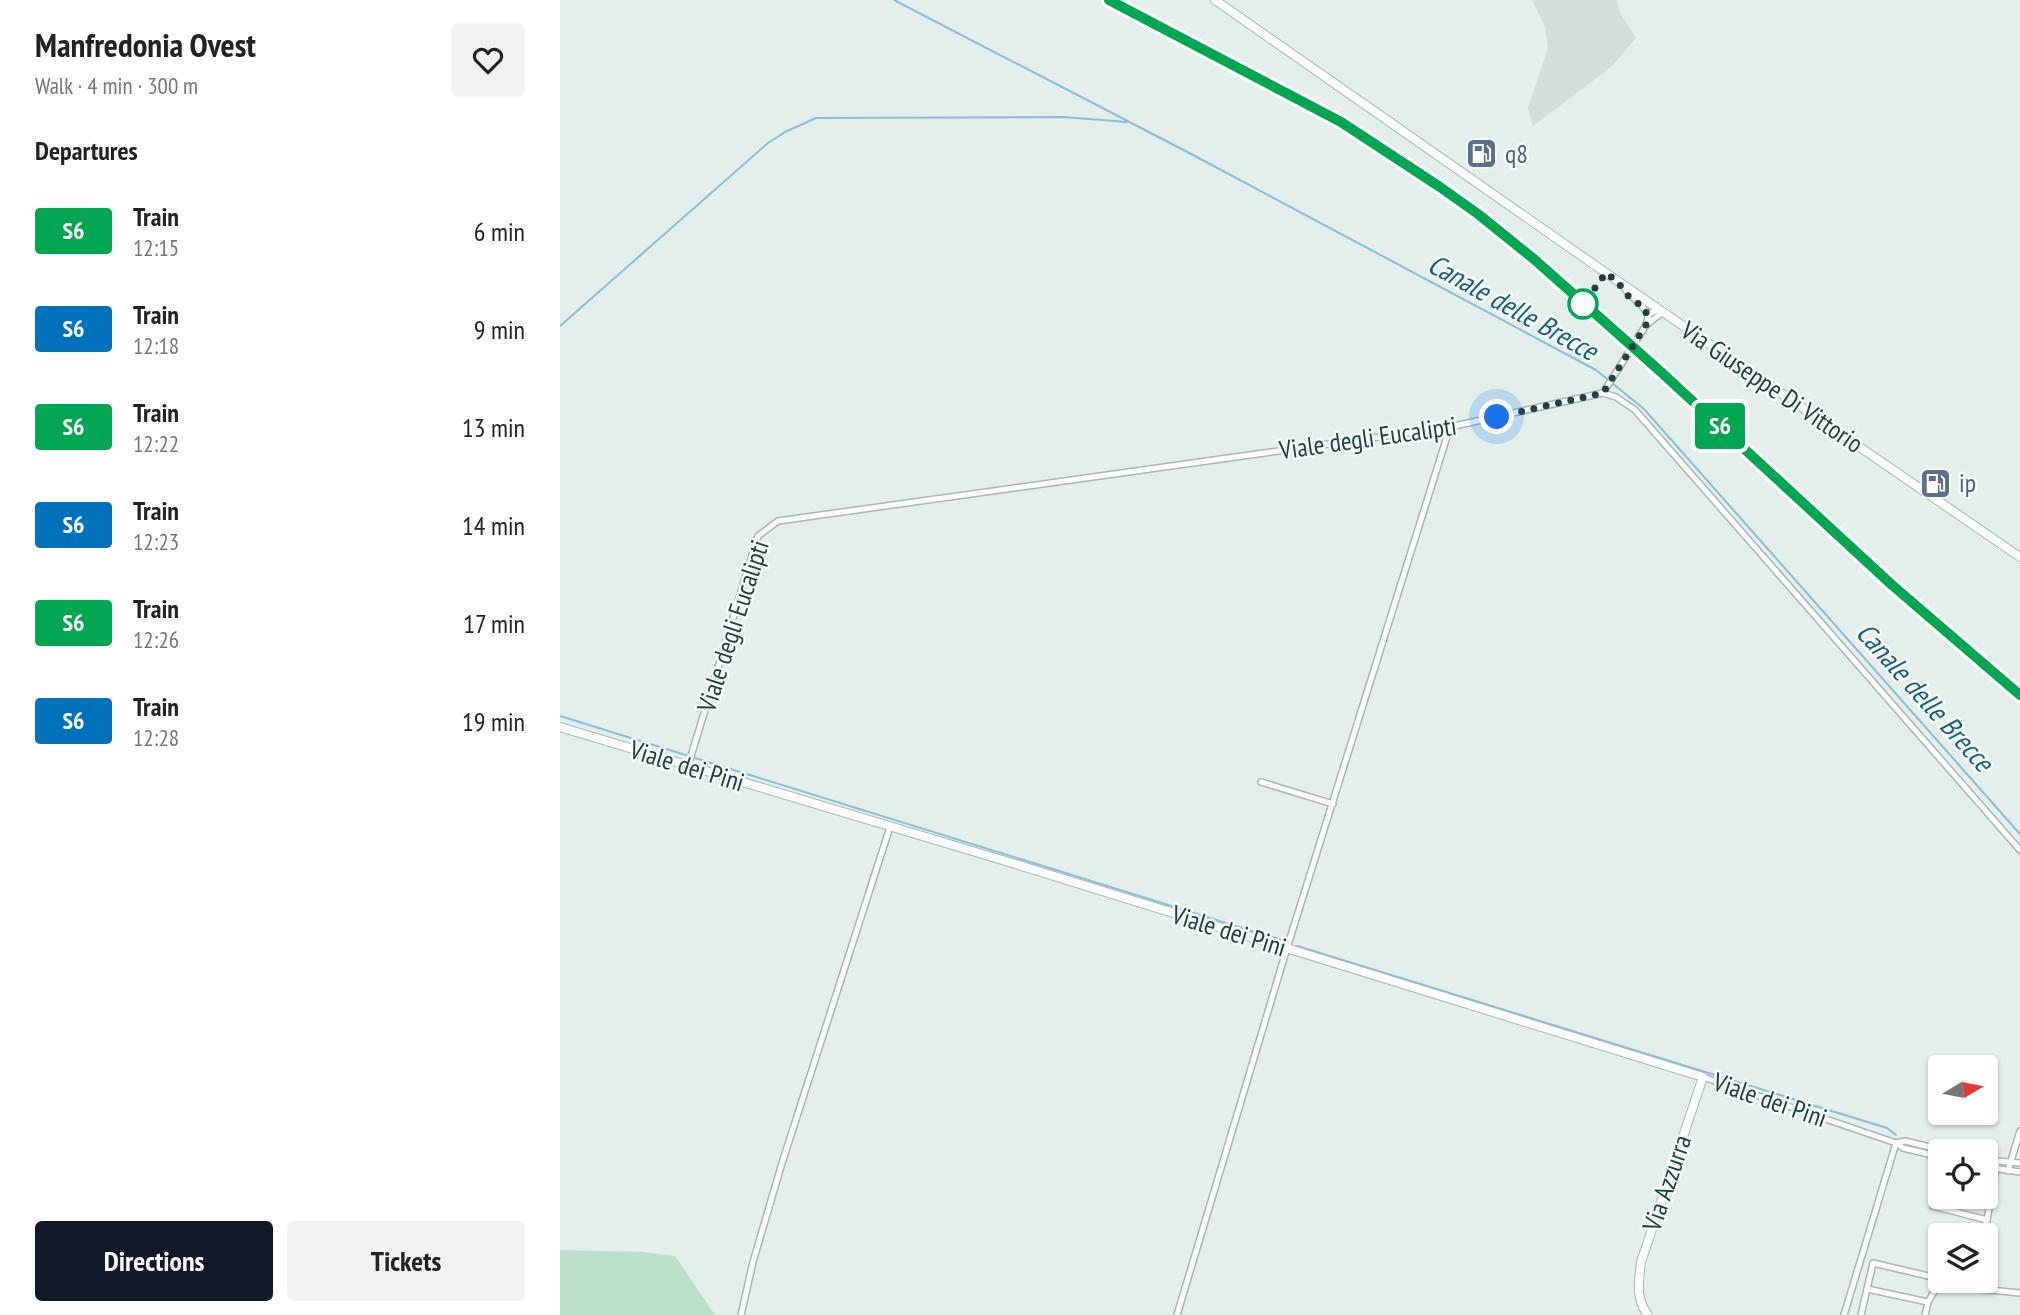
<!DOCTYPE html>
<meta charset="utf-8">
<style>
:root{--surface:#fff;--page:#f2f2f2;--text:#222;--muted:#767676;--accent:#111827}
body{margin:0;font-family:"PT Sans Narrow",sans-serif;background:var(--page);color:var(--text);height:100vh;display:flex;flex-direction:column;font-size:26px;white-space:nowrap}
*{box-sizing:border-box;margin:0}
p{font-size:23px;color:var(--muted)}
.icon{flex:none;width:38px;height:38px;fill:none;stroke:currentColor;stroke-width:2;stroke-linecap:round;stroke-linejoin:round}
.map{position:relative;flex:1;overflow:hidden}
.details{display:flex;flex-direction:column;background:var(--surface);width:560px}
.details>*{flex:none}
.badge{padding:0 14px;border-radius:5px;font-size:24px;line-height:46px}
.needle{width:46px;rotate:80deg}
.controls{position:absolute;left:1368px;top:1055px;display:grid;gap:14px}
.controls a{display:grid;place-items:center;width:70px;height:70px;border-radius:7px;background:var(--surface);box-shadow:0 2px 5px #0004;font-size:35px}
.you{position:absolute;width:35px;height:35px;margin:-18px;border:5px solid #fff;border-radius:50%;background:#1a73e8;box-shadow:0 0 0 10px #1a73e833}
.map>.badge{position:absolute;translate:-50% -50%;box-shadow:0 0 0 4px #fff}
h2{padding:0 35px;font-size:26px;line-height:63px}
.round{display:grid;place-items:center;flex:none;width:74px;height:74px;border-radius:7px;background:var(--page)}
.head{display:flex;align-items:center;justify-content:space-between;height:119px;padding:0 35px}
h1{font-size:33px;font-weight:600;line-height:52px}
.action{display:flex;gap:14px;margin-top:auto;padding:14px 35px}
.action a{flex:1;height:80px;border-radius:7px;background:var(--accent);color:#fff;font-size:28px;font-weight:600;line-height:80px;text-align:center}
.action a+a{background:var(--page);color:var(--text)}
ul{padding:0;list-style:none}
li{display:flex;align-items:center;gap:21px;height:98px;padding:0 35px}
li div{flex:1}
li b{display:block;font-size:26px}
li em{font-style:normal}
li .badge{min-width:77px;font-weight:700;text-align:center}
main{display:flex;flex:1;min-height:0}
.map>svg:first-child{display:block}
.built{fill:#d2dedb}
.green{fill:#bce1cb}
.lines{fill:none;stroke-linecap:round;stroke-linejoin:round}
.stream{stroke:#89bed6;stroke-width:2}
.street-casing{stroke:#a6b7b4;stroke-width:8}
.secondary-casing{stroke:#a1bbb6;stroke-width:10}
.street{stroke:#fff;stroke-width:5}
.secondary{stroke:#fff;stroke-width:8}
.rail-casing{stroke:#5c7d79;stroke-width:4.5}
.rail{stroke:#f5faf8;stroke-width:2;stroke-dasharray:5;stroke-linecap:butt}
.line-casing{stroke:#fff;stroke-width:16}
.line{stroke:#00a651;stroke-width:10}
.walk{stroke:#22413e;stroke-width:7;stroke-dasharray:0 12.6}
.stop-dot{fill:#fff;stroke:#00a651;stroke-width:3.5}
.labels{text-anchor:middle;stroke-width:5;stroke-linejoin:round;paint-order:stroke}
.service-label{font-size:26px;fill:#4e5e75;stroke:#f5faf8;text-anchor:start}
.street-label{font-size:26px;fill:#22413e;stroke:#f5faf8}
.water-label{font-size:28px;font-style:italic;fill:#176082;stroke:#f5faf8}
</style>
<main>
<section class="details">
<div class="head"><div><h1>Manfredonia Ovest</h1><p>Walk · 4 min · 300 m</p></div><a class="round"><svg class="icon" aria-label="heart" viewBox="0 0 24 24"><path d="M12 20l-8-8c-3-5 5-10 8-4 3-6 11-1 8 4z"/></svg></a></div>
<h2>Departures</h2>
<ul>
<li><span class="badge" style="background:#00a651;color:#fff">S6</span><div><b>Train</b><p>12:15</p></div><em>6 min</em></li>
<li><span class="badge" style="background:#0072bc;color:#fff">S6</span><div><b>Train</b><p>12:18</p></div><em>9 min</em></li>
<li><span class="badge" style="background:#00a651;color:#fff">S6</span><div><b>Train</b><p>12:22</p></div><em>13 min</em></li>
<li><span class="badge" style="background:#0072bc;color:#fff">S6</span><div><b>Train</b><p>12:23</p></div><em>14 min</em></li>
<li><span class="badge" style="background:#00a651;color:#fff">S6</span><div><b>Train</b><p>12:26</p></div><em>17 min</em></li>
<li><span class="badge" style="background:#0072bc;color:#fff">S6</span><div><b>Train</b><p>12:28</p></div><em>19 min</em></li>
</ul>
<div class="action"><a>Directions</a><a>Tickets</a></div>
</section>
<div class="map">
<svg width="1460" height="1315" viewBox="0 0 1460 1315">
<rect width="100%" height="100%" fill="#e4eeeb"/>
<polygon class="built" points="972,0 1057,0 1059,11 1076,38 1052,66 973,126 968,108 988,48 985,27"/>
<polygon class="green" points="0,1250 82,1252 115,1256 155,1315 0,1315"/>
<g class="lines">
<g class="stream">
<polyline points="334,0 635,156 1036,370 1084,409 1460,834"/>
<polyline points="0,326 208,143 225,132 256,118 504,117 567,122"/>
<polyline points="0,716 721,940"/>
<polyline points="737,946 1327,1128 1336,1135"/>
</g>
<defs>
<g id="street">
<path d="M1063,285C1069,299 1084,302 1088,316"/>
<polyline points="1086,325 1103,312"/>
<polyline points="1043,393 1086,325 1089,314 1099,309"/>
<polyline points="128,766 198,536 218,521 890,427 1043,393 1056,397 1075,410 1460,850"/>
<polyline points="701,782 773,804"/>
<polyline points="1143,1077 1336,1143 1343,1148 1381,1157"/>
<polyline points="1336,1143 1345,1141 1390,1152"/>
<polyline points="1426,1160 1460,1163"/>
<polyline points="1426,1167 1460,1172"/>
<polyline points="1448,1171 1460,1131"/>
<polyline points="1373,1206 1427,1220"/>
<polyline points="1421,1236 1427,1220 1437,1161"/>
<polyline points="1388,1281 1410,1288 1460,1293"/>
<polyline points="1307,1289 1368,1302"/>
<polyline points="181,1315 193,1262 222,1163 330,827"/>
<polyline points="617,1315 727,948 890,427"/>
<polyline points="1284,1315 1336,1143"/>
<polyline points="1301,1315 1313,1263 1381,1279"/>
<polyline points="1365,1315 1368,1302 1381,1280"/>
</g>
<g id="secondary">
<polyline points="655,0 1046,273 1460,557"/>
<path d="M0,727L439,859L1143,1077L1081,1262C1079,1282 1075,1298 1088,1315"/>
</g>
</defs>
<use href="#street" class="street-casing"/>
<use href="#secondary" class="secondary-casing"/>
<use href="#street" class="street"/>
<use href="#secondary" class="secondary"/>
<defs>
<polyline id="rail" points="549,0 781,122 880,187 918,214 956,244 1102,372 1332,585 1460,695"/>
</defs>
<use href="#rail" class="rail-casing"/>
<use href="#rail" class="rail"/>
</g>
<g class="lines">
<defs>
<polyline id="line" points="549,0 781,122 880,187 918,214 975,260 1101,372 1332,585 1460,695"/>
</defs>
<use href="#line" class="line-casing"/>
<use href="#line" class="line"/>
<path class="walk" d="M937,417L1043,393L1086,325C1090,302 1076,307 1066,293C1060,284 1055,280 1046,273L1023,304"/>
</g>
<defs>
<symbol id="fuel-square" viewBox="-11 -11 22 22"><rect x="-9" y="-9" width="18" height="18" rx="4" fill="#5c6f8a" stroke="#f5faf8"/><path d="M-5.5-6h7V0h2V4h1.3V-2.5L3-4.5l.8-.8L6-3V5H2.5V1h-1V6h-7ZM-4.2-4.7v3.2H.2V-4.7Z" fill="#fff"/></symbol>
</defs>
<g fill-rule="evenodd">
<use href="#fuel-square" x="904" y="136" width="35" height="35"/>
<use href="#fuel-square" x="1358" y="466" width="35" height="35"/>
</g>
<circle class="stop-dot" cx="1023" cy="304" r="14"/>
<g class="labels">
<g class="service-label">
<text x="945" y="163">q8</text>
<text x="1399" y="492">ip</text>
</g>
<g class="street-label">
<text transform="translate(1212 387) rotate(34)" y="9">Via Giuseppe Di Vittorio</text>
<text transform="translate(808 438) rotate(-8)" y="9">Viale degli Eucalipti</text>
<text transform="translate(173 626) rotate(-72)" y="9">Viale degli Eucalipti</text>
<text transform="translate(127 766) rotate(17)" y="9">Viale dei Pini</text>
<text transform="translate(669 931) rotate(17)" y="9">Viale dei Pini</text>
<text transform="translate(1210 1100) rotate(19)" y="9">Viale dei Pini</text>
<text transform="translate(1107 1183) rotate(-71)" y="9">Via Azzurra</text>
</g>
<g class="water-label">
<text transform="translate(953 307) rotate(29)" y="10">Canale delle Brecce</text>
<text transform="translate(1365 697) rotate(48)" y="10">Canale delle Brecce</text>
</g>
</g>
</svg>
<div class="controls">
<a><svg class="needle" viewBox="-14 -14 28 28"><path d="M0-13l5 13h-10z" fill="#e53935"/><path d="M0 13l5-13h-10z" fill="#767676"/></svg></a>
<a><svg class="icon" aria-label="locate" viewBox="0 0 24 24"><circle cx="12" cy="12" r="6"/><path d="M12 2v4M12 18v4M2 12h4M18 12h4"/></svg></a>
<a><svg class="icon" aria-label="layers" viewBox="0 0 24 24"><path d="M12 4l9 5-9 5-9-5zM3 14l9 5 9-5"/></svg></a>
</div>
<div class="you" style="left:937px;top:417px"></div>
<b class="badge" style="left:1160px;top:426px;background:#00a651;color:#fff">S6</b>
</div>
</main>
